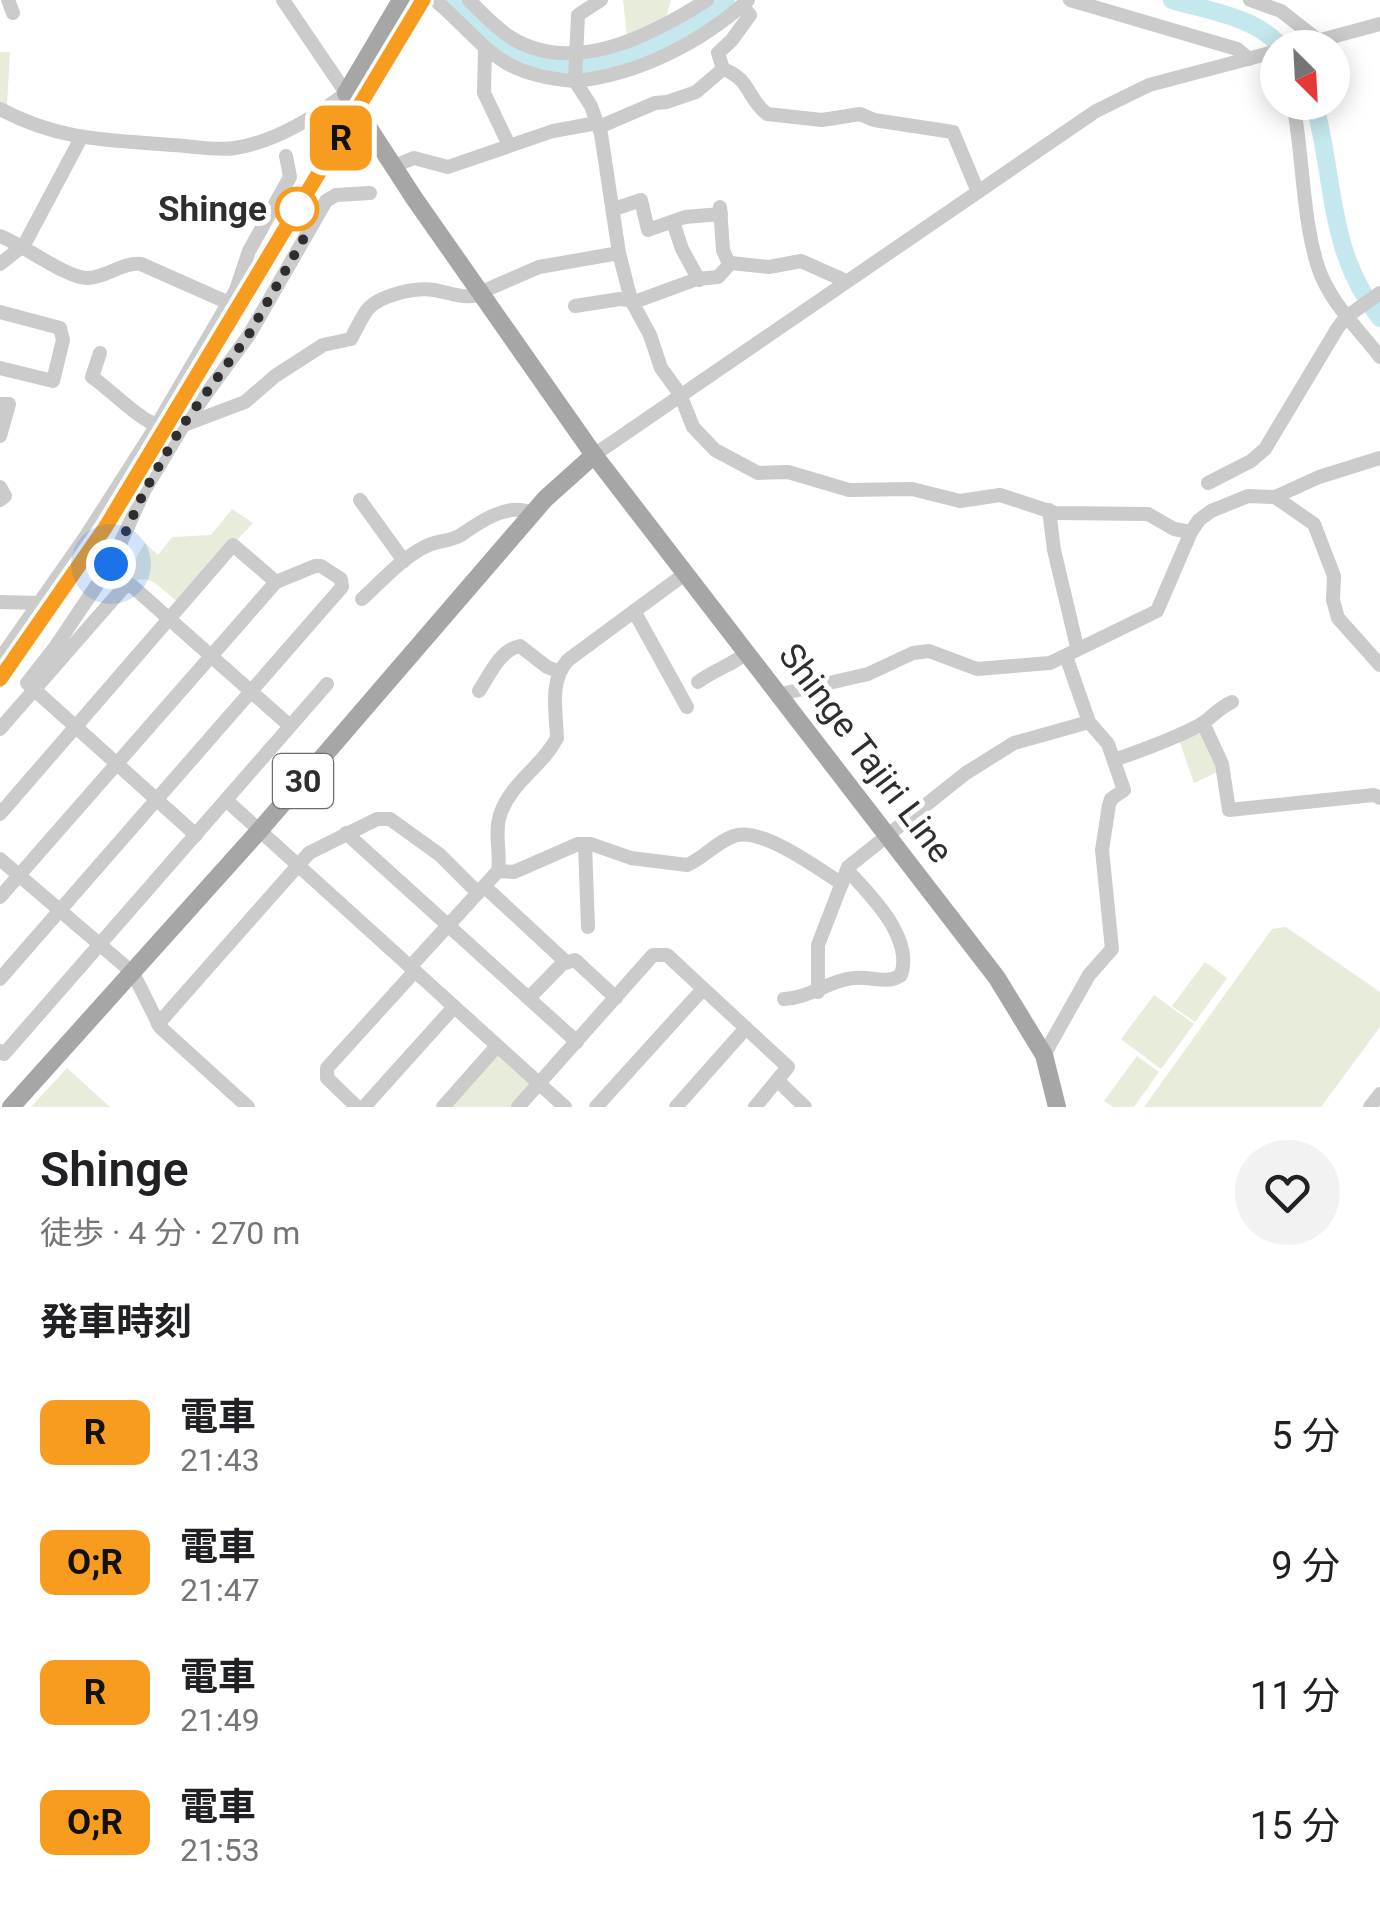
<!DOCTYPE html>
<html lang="ja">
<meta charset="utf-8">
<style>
:root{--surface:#fff;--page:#f2f2f2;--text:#202124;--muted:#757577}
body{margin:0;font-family:Roboto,"Noto Sans JP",sans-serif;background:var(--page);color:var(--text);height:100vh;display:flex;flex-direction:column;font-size:38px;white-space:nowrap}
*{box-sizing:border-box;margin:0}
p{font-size:32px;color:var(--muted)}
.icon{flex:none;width:55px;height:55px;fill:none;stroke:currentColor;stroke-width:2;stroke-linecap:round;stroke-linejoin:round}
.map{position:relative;height:1107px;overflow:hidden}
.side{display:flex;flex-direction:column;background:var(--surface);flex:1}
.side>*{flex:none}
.badge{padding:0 20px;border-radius:15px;font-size:35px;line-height:65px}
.needle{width:65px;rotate:156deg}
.tools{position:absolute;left:1260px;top:30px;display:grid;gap:20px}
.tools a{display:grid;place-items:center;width:90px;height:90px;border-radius:50%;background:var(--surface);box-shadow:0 5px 25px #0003;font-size:50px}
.you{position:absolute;width:50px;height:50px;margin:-25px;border:8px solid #fff;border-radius:50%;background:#1a73e8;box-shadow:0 0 0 15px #1a73e833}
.map>.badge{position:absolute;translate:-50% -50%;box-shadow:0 0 0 5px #fff}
h2{padding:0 40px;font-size:38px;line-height:90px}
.round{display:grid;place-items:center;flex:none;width:105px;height:105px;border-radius:52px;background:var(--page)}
.summary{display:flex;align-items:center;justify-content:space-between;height:170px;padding:0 40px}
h1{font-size:48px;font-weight:600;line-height:75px}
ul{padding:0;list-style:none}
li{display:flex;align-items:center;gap:30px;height:130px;padding:0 40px}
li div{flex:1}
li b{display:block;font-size:38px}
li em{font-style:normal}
li .badge{min-width:110px;font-weight:700;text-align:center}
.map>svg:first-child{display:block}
.green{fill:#e8ecda}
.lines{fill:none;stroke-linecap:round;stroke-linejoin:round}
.river{stroke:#c5e7ee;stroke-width:18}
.minor{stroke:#cbcbcb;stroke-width:14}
.major{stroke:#a6a6a6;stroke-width:18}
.rail{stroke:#838383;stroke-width:2.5;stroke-dasharray:10 8;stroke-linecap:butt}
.line-casing{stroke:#fff;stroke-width:22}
.line{stroke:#f79c1f;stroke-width:15}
.walk{stroke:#2e2e2e;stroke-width:10;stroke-dasharray:0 18}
.stop-dot{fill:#fff;stroke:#f79c1f;stroke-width:5}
.labels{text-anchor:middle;stroke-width:10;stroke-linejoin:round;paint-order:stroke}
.shield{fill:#fff;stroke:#6d6d6d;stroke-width:2.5}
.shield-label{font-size:32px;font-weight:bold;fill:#2e2e2e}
.stop-label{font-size:35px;font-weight:bold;fill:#2e2e2e;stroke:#fff;text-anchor:end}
.street-label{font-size:35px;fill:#2e2e2e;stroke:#fff}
</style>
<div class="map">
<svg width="1380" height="1107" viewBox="0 0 1380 1107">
<rect width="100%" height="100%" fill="#fff"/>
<g class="green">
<polygon points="623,0 671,0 665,21 627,36"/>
<polygon points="0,52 10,52 7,105 0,102"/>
<path d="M232,509L253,523L178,602C150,580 150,570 116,590L145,543L158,555L172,537L211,535Z"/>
<polygon points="1203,729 1220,771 1194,783 1178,737"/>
<polygon points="1286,927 1380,992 1380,1027 1321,1107 1144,1107 1272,929"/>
<polygon points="1205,962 1227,978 1195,1022 1172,1006"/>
<polygon points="1154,995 1194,1024 1161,1069 1121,1039"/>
<polygon points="496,1051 534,1084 513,1107 448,1107"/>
<polygon points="1137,1056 1159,1072 1134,1107 1113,1107 1104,1101"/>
<polygon points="67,1068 110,1107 31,1107"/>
</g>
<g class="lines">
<g class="river">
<path d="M450,0C467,18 485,39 507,52C574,95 673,45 726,0"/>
<path d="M1172,0C1209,11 1257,17 1282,48"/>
<path d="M1314,102C1336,181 1326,249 1380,318"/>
</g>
<g class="minor">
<polyline points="8,0 13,13"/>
<path d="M435,0C489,47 496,75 575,81L591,106L601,134L619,253L631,300L650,335L661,368L680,394L693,427L715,450L758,473L788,472L849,490L912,489L960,501L1000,495L1055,513L1148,514L1174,529L1191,532"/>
<path d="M469,0C482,13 495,27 510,37C573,77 652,35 707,0"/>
<path d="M601,0L578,15L575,81C638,75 702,42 748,0"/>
<polyline points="1070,0 1237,49 1249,59"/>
<polyline points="1250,0 1281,11 1318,40"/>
<polyline points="1291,48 1380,24"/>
<polyline points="485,50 484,93 509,145"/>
<polyline points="723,69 718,53 731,41 750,15 746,10"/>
<path d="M1293,102C1303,154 1302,217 1318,267C1330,303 1358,328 1380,357"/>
<path d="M0,109C60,141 108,140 173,145C193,146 216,151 235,148C274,142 315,117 346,93L283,0"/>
<path d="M599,127L655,103L667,102L696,92L723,69C751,79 747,99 767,114L822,120L860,114L874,120L953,132L978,192"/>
<polyline points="394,166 414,158 448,167 553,131 597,123"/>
<polyline points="720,207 723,250 729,264"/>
<polyline points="614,209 641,200 648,230 685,217 721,214"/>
<polyline points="673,222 682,249 699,280"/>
<path d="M0,236C23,245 67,278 87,278C106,278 122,262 141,264L229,303"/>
<polyline points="0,264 24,245 81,138"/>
<polyline points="479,293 539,267 619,253"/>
<polyline points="575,306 620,299 637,301 697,279 718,277 731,263 769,267 801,261 846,281"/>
<polyline points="0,312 60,328 63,340 53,381 0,368"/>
<path d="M100,353L92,377C111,390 138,419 157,425"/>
<polyline points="0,404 9,404 0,436"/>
<path d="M184,425L245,402L275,376L323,345L351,339C356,329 361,319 367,310C379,295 416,287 434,290C451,293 463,299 481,295"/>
<polyline points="594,455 1096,111 1149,85 1278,51"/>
<polyline points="1208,483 1251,461 1265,449 1337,329 1345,318 1380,293"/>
<polyline points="0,487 5,496 0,500"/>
<polyline points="1275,497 1314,524 1334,576 1333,600 1338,618 1380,665"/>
<polyline points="360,500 404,561"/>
<polyline points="1049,510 1054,550 1077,647"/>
<path d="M362,599C383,580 404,555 431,544C441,540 452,541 461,535C481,521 510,501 533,514"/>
<polyline points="0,602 41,603"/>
<polyline points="634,611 687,707"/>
<polyline points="0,659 86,536 157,425 236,290 249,251 290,177 286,156"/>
<path d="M698,682C714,670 732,665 748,652"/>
<path d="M479,691C490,674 500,650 520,646L547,667L558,671"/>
<polyline points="781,694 868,674 913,653 929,651 977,669 1050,663 1157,611 1191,532 1199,520 1211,511 1248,496 1275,497 1319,477 1380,458"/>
<polyline points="1203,723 1222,764 1229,810 1374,795 1380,798"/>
<polyline points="0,729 124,587 131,585 290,726"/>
<path d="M1114,760C1143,750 1171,740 1198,726C1211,719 1218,708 1232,702"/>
<polyline points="226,800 565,1107"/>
<polyline points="0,814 233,545 276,582"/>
<polyline points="346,833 577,1042"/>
<polyline points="196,835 27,683 56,646 111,564 144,491 183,426 249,335 326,201 336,195 370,193"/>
<polyline points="585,844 588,927"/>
<polyline points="0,859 133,973 160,1027 248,1107"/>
<path d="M498,871L514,872L578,844H591L631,858L687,865C704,858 716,842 734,836C761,826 819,869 842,884"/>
<polyline points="485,887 566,962"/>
<polyline points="0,897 276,582 315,566 321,566 341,579 342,587 0,979"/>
<path d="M410,967L498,871C501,853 494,834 500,815C511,782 542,767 557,738C556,711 549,681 568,660L686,573"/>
<polyline points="818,992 818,945 848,867 966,773 1014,743 1089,722"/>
<polyline points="529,998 562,964 575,960 616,998"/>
<path d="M784,999C810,998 829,980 854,978C871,976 887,985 901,975C914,938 870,894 847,870"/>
<polyline points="158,1024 309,853 377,819 390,819 440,855 478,893"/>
<polyline points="0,1051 4,1054 327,684"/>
<polyline points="1044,1055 1089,975 1112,949 1102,850 1109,805 1111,799 1124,790 1108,744 1089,722 1066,656"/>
<polyline points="777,1080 805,1107"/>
<polyline points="357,1107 327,1078 327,1068 415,971"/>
<polyline points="364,1107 454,1007"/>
<polyline points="443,1107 497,1046"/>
<polyline points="518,1107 653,955 667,955 788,1067 755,1107"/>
<polyline points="596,1107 703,989"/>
<polyline points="676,1107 746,1028"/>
<polyline points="1370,1107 1380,1094"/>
</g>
<g class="major">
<polyline points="401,0 346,93 414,198 594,455 997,978 1044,1055 1057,1107"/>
<polyline points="11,1107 259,831 545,499 594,455"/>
</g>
<g class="rail">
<polyline points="321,181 431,0"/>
<polyline points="0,688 94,554 318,185"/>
</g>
</g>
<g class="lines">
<defs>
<polyline id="line" points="0,679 105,528 423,0"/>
</defs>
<use href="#line" class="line-casing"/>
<use href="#line" class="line"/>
<polyline class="walk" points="111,564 144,492 182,426 248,336 308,231 297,209"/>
</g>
<circle class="stop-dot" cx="297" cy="209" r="20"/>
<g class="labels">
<rect class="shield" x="273" y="754" width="60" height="54" rx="8"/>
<g class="shield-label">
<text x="303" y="792">30</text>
</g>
<g class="stop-label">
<text x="267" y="221">Shinge</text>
</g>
<g class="street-label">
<text transform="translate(866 753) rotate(53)" y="12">Shinge Tajiri Line</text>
</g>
</g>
</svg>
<div class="tools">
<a><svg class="needle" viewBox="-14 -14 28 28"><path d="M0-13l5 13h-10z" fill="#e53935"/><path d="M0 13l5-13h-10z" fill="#757577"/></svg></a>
</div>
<div class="you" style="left:111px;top:564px"></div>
<b class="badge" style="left:341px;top:138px;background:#f79c1f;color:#111">R</b>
</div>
<section class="side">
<div class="summary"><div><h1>Shinge</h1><p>徒歩 · 4 分 · 270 m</p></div><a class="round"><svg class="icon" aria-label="heart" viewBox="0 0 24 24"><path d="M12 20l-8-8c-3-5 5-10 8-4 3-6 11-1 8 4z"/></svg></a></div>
<h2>発車時刻</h2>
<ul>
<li><span class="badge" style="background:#f79c1f;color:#111">R</span><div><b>電車</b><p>21:43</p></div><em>5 分</em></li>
<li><span class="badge" style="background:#f79c1f;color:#111">O;R</span><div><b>電車</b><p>21:47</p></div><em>9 分</em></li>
<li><span class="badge" style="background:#f79c1f;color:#111">R</span><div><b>電車</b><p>21:49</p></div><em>11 分</em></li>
<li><span class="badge" style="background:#f79c1f;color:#111">O;R</span><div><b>電車</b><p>21:53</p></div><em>15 分</em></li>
</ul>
</section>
